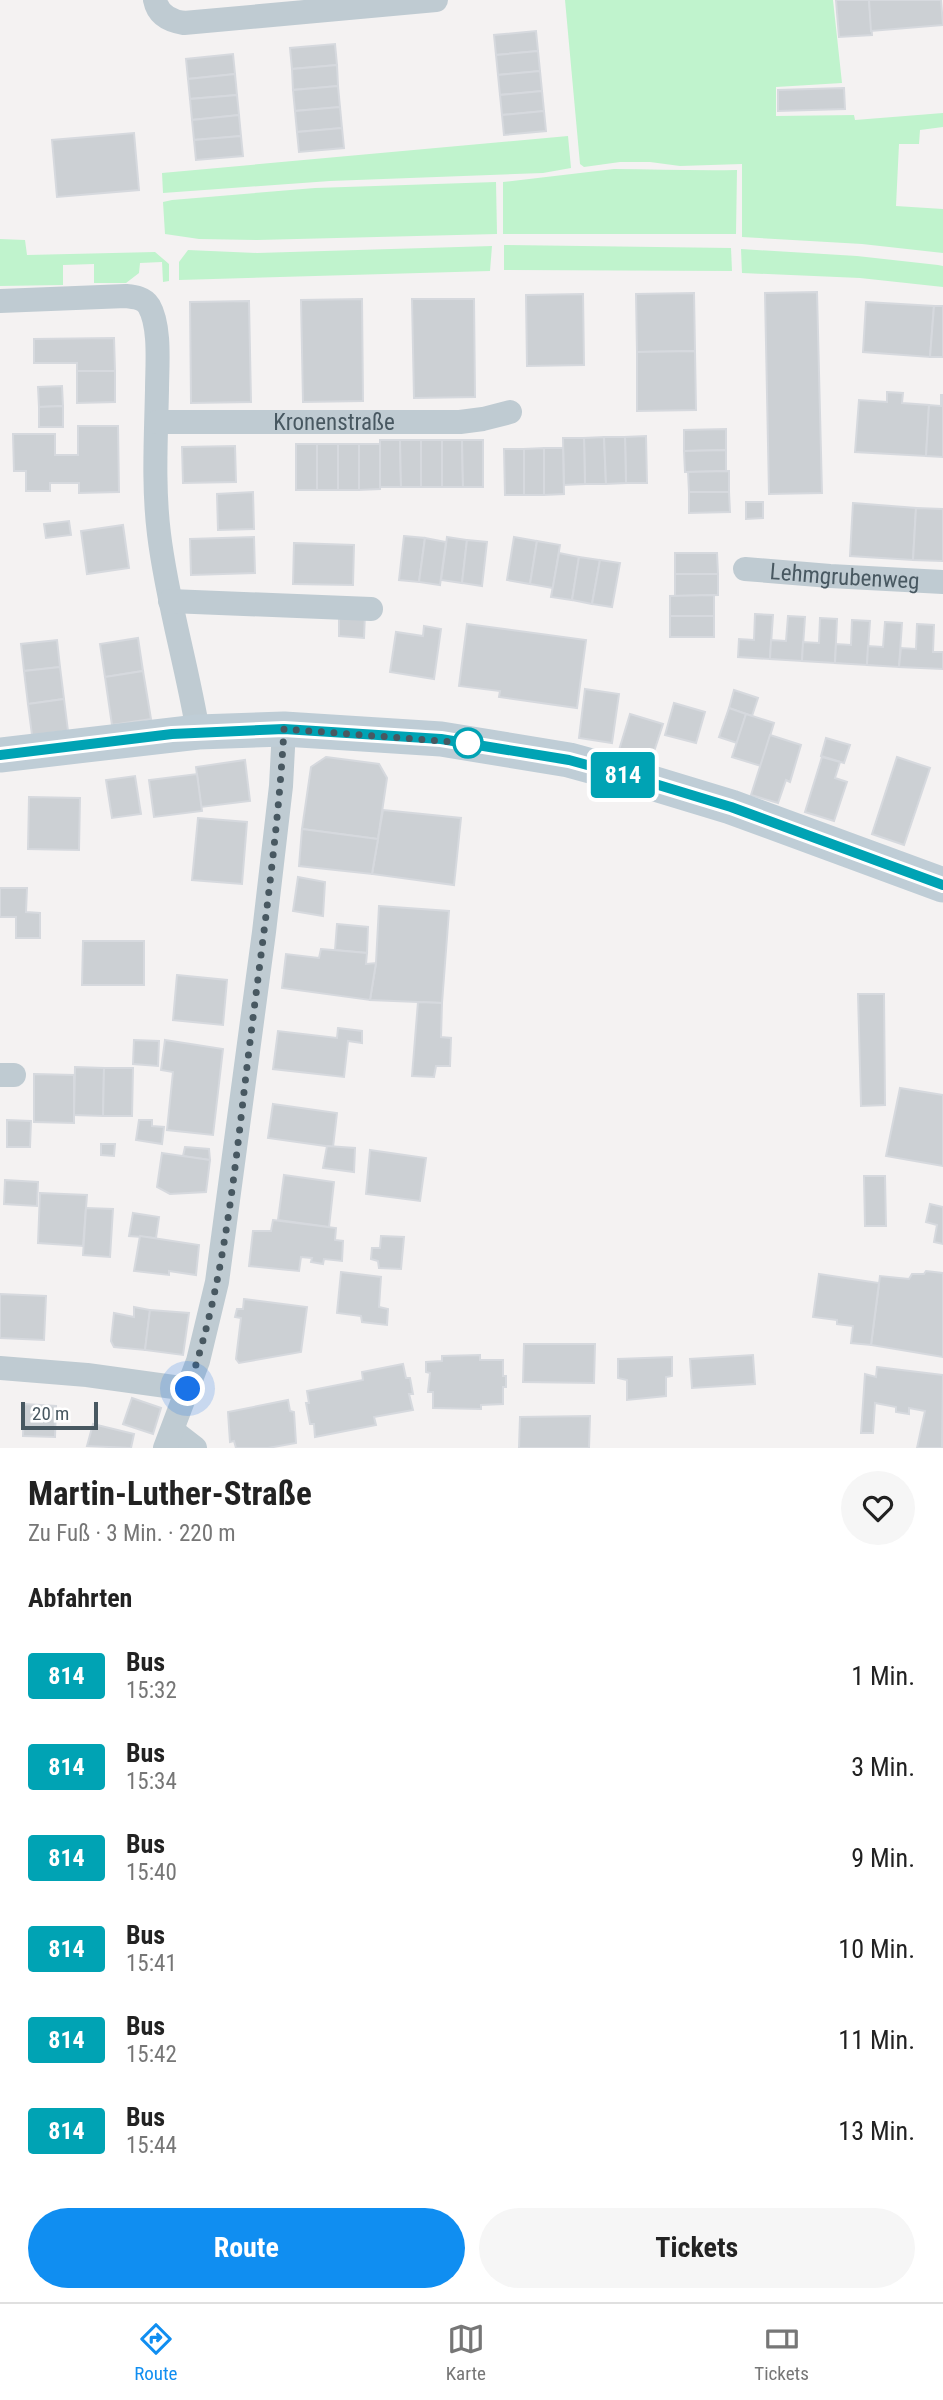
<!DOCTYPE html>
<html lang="de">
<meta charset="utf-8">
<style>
:root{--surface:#fff;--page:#f6f6f6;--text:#222;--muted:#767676;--line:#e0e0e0;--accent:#108ef1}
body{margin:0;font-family:"Roboto Condensed",sans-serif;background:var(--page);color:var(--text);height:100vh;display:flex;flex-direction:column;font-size:26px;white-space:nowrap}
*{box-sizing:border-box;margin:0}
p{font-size:23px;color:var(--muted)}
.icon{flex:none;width:38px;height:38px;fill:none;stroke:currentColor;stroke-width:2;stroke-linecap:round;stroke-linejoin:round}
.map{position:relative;height:1448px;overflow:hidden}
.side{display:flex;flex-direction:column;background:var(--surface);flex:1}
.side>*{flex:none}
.badge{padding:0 14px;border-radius:5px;font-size:24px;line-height:46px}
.scale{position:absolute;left:21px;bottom:18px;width:77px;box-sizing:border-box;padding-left:7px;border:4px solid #485861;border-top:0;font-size:19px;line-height:24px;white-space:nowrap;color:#485861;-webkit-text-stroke:5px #fff;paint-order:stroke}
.you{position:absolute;width:35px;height:35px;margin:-18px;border:5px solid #fff;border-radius:50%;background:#1a73e8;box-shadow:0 0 0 10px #1a73e833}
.map>.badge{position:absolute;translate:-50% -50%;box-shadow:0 0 0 4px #fff}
h2{padding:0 28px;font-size:26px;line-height:63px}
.round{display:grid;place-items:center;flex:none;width:74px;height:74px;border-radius:37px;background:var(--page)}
.headline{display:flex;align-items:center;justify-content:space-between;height:119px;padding:0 28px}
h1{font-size:33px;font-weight:700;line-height:52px}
.cta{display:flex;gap:14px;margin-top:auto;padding:14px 28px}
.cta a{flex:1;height:80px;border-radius:42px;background:var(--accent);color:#fff;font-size:28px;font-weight:700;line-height:80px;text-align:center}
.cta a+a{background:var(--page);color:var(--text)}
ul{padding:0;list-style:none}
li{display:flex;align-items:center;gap:21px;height:91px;padding:0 28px}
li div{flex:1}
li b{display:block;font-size:26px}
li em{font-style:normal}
li .badge{min-width:77px;font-weight:700;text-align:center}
.tab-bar{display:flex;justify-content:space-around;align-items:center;height:98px;border-top:2px solid var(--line);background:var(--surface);font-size:19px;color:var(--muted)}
.tab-bar a{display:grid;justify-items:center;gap:4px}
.tab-bar .on{color:var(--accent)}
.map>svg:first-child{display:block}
.green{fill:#c0f3cd}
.building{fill:#ccd0d4;stroke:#d6d9de;stroke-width:2}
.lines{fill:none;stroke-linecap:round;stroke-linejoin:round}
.minor{stroke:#bfcbd2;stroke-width:24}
.secondary{stroke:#bfcdd6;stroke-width:35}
.line-casing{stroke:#fff;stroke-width:16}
.line{stroke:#00a3b4;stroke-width:10}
.walk{stroke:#485861;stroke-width:7;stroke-dasharray:0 12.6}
.stop-dot{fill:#fff;stroke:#00a3b4;stroke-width:3.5}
.labels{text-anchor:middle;stroke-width:5;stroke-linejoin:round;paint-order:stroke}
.street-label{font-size:23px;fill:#485861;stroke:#fff}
</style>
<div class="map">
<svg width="943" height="1448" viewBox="0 0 943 1448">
<rect width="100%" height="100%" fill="#f4f2f2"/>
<g class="green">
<polygon points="565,0 833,0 842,83 776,87 776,116 854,115 855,120 943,113 943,127 920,130 919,144 899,144 896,206 943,209 943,253 862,244 742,237 742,164 680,166 650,162 620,162 584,167 580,164"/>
<polygon points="568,136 571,168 543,173 330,181 163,193 162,173"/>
<path d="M614,169C655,169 696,171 737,170L736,234H503V182Z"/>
<polygon points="496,182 497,234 257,240 199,239 165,234 163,202 172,200 315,188"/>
<polygon points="0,239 25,240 27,255 155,252 169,264 169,281 163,282 162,262 140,263 139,273 126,283 94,283 94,264 63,265 63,285 0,286"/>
<polygon points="504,245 731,248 732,271 504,270"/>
<polygon points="492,246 490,271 179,280 179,262 188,250 257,253"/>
<polygon points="741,249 857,256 938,265 943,266 943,287 860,278 742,273"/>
</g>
<g class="building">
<polygon points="836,0 869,0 872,35 839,37"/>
<polygon points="869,0 941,0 943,25 871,31"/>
<polygon points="536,31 538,51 496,55 494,35"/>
<polygon points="335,44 337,65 292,69 290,48"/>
<polygon points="538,51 540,71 498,75 496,55"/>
<polygon points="233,54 235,74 188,79 186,59"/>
<polygon points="337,65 338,86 293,90 292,69"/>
<polygon points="540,71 542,91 500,95 498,75"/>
<polygon points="235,74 237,95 190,99 188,79"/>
<polygon points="338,86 340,107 295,111 293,90"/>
<polygon points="844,88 845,109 778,111 778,90"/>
<polygon points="542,91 544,111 502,115 500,95"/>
<polygon points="237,95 239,115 192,120 190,99"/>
<polygon points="340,107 342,128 297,132 295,111"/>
<polygon points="544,111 546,131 504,135 502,115"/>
<polygon points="239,115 241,136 194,140 192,120"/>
<polygon points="342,128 344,148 299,152 297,132"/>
<polygon points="134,133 139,190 57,197 52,140"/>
<polygon points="241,136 243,156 196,160 194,140"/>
<polygon points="817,292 822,493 769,494 765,293"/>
<polygon points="694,293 695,351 637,352 636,294"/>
<polygon points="583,294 584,365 527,366 526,295"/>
<polygon points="362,299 363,401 303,402 301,300"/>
<polygon points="412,299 474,299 475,397 414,398"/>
<polygon points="249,301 251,402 191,403 190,302"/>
<polygon points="866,302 934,306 930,357 863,352"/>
<polygon points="934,306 943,306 943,357 930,357"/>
<polygon points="114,338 115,371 77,371 77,363 34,363 34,339"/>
<polygon points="695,351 696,410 637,411 637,352"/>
<polygon points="77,371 115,371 115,402 77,403"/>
<polygon points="62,386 63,406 39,407 38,387"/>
<polygon points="887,392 903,393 902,403 929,405 926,456 855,452 859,400 887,402"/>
<polygon points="941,395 943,395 943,457 926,456 929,405 941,406"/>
<polygon points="63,406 63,427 39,427 39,407"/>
<polygon points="78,426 118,426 119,492 79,493 79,483 50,483 50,491 26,491 26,471 14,471 13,434 55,434 55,455 78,455"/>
<polygon points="726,429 726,450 684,451 684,430"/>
<polygon points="646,436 647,483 626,483 625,437"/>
<polygon points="604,437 606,484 585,484 584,438"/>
<polygon points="604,437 625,437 626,483 606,484"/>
<polygon points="563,438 584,438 585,484 564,485"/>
<polygon points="380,440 400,440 401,487 380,487"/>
<polygon points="400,440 421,440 421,487 401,487"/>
<rect x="421" y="440" width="21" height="47"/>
<polygon points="442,440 462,440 463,487 442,487"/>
<polygon points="462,440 483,440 483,487 463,487"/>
<rect x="296" y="444" width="21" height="46"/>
<rect x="317" y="444" width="21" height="46"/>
<rect x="338" y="444" width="21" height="46"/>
<polygon points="359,444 380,444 380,489 359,490"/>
<polygon points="235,446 236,482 183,483 182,447"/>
<polygon points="544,448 563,448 564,494 544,495"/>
<polygon points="544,448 544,495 524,495 524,449"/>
<polygon points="504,449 524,449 524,495 505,495"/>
<polygon points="726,450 726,471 685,472 684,451"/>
<polygon points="729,471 729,492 689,492 688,472"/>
<polygon points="253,492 254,529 218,530 217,494"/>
<polygon points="689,492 729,492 730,512 689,513"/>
<polygon points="746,502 763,502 763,518 746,519"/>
<polygon points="853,503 916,508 913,560 850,556"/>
<polygon points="916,508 943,509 943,561 913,560"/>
<polygon points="69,521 71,535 46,538 44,524"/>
<polygon points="123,525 129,568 87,574 81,531"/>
<polygon points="404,536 425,538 419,582 399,580"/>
<polygon points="254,537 255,573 191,575 190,539"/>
<polygon points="447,537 467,540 462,583 441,580"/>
<polygon points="514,537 537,541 530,584 507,580"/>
<polygon points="425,538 446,542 440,585 419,582"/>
<polygon points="467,540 487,542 482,586 462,583"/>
<polygon points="537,541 560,545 553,588 530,584"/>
<polygon points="294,543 354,545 353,585 293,584"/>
<polygon points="559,553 579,557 572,600 551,597"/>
<polygon points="675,553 717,553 718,574 675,574"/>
<polygon points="579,557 600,560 592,604 572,600"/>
<polygon points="600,560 620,563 612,607 592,604"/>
<polygon points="675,574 718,574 718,595 675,596"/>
<polygon points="714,595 714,616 670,616 670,596"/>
<polygon points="339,612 365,613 364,638 339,636"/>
<polygon points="755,614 773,615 770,659 738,657 739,639 754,640"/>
<rect x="670" y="616" width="44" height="21"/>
<polygon points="788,616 805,617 802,661 770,659 771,640 786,641"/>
<polygon points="820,618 837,619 835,663 802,661 803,642 819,643"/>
<polygon points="852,620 870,621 867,665 835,663 836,644 851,645"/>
<polygon points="885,622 902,623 899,667 867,665 868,646 883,647"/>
<polygon points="467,624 586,640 577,708 499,697 500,691 459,686"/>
<polygon points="917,624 934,625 933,652 943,652 943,669 899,667 901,648 916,649"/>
<polygon points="424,626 441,629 434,679 390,672 396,632 423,636"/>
<polygon points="138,638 143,671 105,677 100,644"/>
<polygon points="57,640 60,667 24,671 21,644"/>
<polygon points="60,667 64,699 28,704 24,671"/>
<polygon points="143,671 151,719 112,725 105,677"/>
<polygon points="585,689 619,694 612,743 579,738"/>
<polygon points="734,690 758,698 752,716 729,708"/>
<polygon points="64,699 68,731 32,735 28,704"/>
<polygon points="674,703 705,712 696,743 665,735"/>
<polygon points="729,708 746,714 737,743 719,737"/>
<polygon points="630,714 663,724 651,761 619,750"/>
<polygon points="746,714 774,723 761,766 732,757"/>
<polygon points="770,735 801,745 790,782 786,780 778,803 751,795"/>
<polygon points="826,738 850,745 844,763 821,756"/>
<polygon points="326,757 379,764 387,778 378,839 302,829 311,767"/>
<polygon points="822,757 840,762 835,778 847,782 834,821 805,812"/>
<polygon points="897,757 930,768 904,845 872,834"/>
<polygon points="245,760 250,801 201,807 196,767"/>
<polygon points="197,774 202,811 154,817 149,780"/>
<polygon points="135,776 141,814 112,818 106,780"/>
<polygon points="29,797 80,798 79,850 28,849"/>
<polygon points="383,810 461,818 454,885 372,874"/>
<polygon points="198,818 247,822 242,884 192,880"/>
<polygon points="302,829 378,839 372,874 299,866"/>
<polygon points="298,877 325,882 323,916 293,911"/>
<polygon points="0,888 27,888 26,912 40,913 40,938 16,938 16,917 0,917"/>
<polygon points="379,906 449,911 442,1003 370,1000 376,963"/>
<polygon points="337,924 368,927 367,953 335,950"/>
<polygon points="83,941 144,941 144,985 82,985"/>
<polygon points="321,949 367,953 366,964 376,963 370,1000 282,988 286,954 319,958"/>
<polygon points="177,975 227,980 223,1025 173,1020"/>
<polygon points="858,994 884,994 885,1105 861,1106"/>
<polygon points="418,1002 442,1003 441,1037 451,1038 450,1066 436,1066 434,1077 412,1076"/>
<polygon points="338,1028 362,1031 362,1043 348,1041 344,1077 273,1069 278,1031 337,1038"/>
<polygon points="134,1040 159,1041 158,1066 133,1064"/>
<polygon points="165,1040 223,1049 213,1135 167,1130 173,1072 161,1070"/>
<polygon points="75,1067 104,1068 103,1116 74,1115"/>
<polygon points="104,1068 133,1068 132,1116 103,1116"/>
<polygon points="34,1074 74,1075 74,1123 34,1122"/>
<polygon points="900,1088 943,1095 943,1166 886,1156"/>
<polygon points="273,1104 337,1113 333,1147 268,1138"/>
<polygon points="7,1120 31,1121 30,1147 7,1147"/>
<polygon points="139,1120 152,1120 152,1126 164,1127 162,1144 136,1140"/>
<polygon points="101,1144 115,1144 114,1156 101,1155"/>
<polygon points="327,1146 355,1148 354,1172 323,1168"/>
<polygon points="185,1147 209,1149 210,1160 183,1156"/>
<polygon points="370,1150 426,1158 420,1201 366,1194"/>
<polygon points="162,1153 210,1160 206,1192 170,1194 157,1187"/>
<polygon points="284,1175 334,1182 329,1227 278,1220"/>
<polygon points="864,1176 885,1176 886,1226 865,1226"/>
<polygon points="5,1180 38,1182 37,1206 4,1204"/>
<polygon points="40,1193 87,1195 83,1246 38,1243"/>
<polygon points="930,1204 943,1207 943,1244 934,1242 937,1225 926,1222"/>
<polygon points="86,1208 113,1209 110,1257 83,1255"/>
<polygon points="133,1213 159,1217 156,1238 129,1236"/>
<polygon points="273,1220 336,1228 335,1240 343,1241 342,1261 324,1259 323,1264 311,1262 312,1258 301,1257 299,1271 249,1266 253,1231 271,1231"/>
<polygon points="140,1236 199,1245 196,1275 169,1271 169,1275 134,1271"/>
<polygon points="381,1236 404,1237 401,1269 379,1268 378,1261 371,1259 372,1248 380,1248"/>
<polygon points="926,1271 943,1273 943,1357 871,1345 880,1276 909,1279 912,1274 924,1274"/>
<polygon points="341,1272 381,1277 379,1307 388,1309 387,1325 362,1322 361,1316 337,1313"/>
<polygon points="819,1274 879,1283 871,1345 851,1343 853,1326 837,1324 837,1320 813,1317"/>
<polygon points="0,1294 46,1296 44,1340 0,1338"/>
<polygon points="244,1299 307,1307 301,1352 239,1363 236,1359 241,1318 235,1317 237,1309 243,1309"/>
<polygon points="134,1307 150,1310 145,1350 114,1347 111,1341 114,1313 134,1317"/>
<polygon points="150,1310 189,1313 183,1355 145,1350"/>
<polygon points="524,1344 595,1344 594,1383 523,1382"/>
<polygon points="480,1355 480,1360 503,1360 503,1376 506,1376 506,1387 503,1387 503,1404 481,1405 481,1409 433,1408 433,1392 428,1392 430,1373 426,1372 426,1362 442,1361 442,1356"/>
<polygon points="753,1355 755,1384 692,1388 690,1359"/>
<polygon points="672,1357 672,1376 666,1377 666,1396 627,1400 627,1380 618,1378 618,1359"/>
<polygon points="403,1364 406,1378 410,1378 413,1394 409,1394 413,1410 374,1417 376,1425 315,1437 314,1424 310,1424 306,1403 309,1403 307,1391 363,1380 362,1372"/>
<polygon points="877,1367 943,1375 942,1448 917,1448 925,1411 909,1408 909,1414 896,1412 896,1407 875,1403 873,1433 861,1433 865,1374 876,1377"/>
<polygon points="132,1398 161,1408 153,1434 123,1424"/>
<polygon points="288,1400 290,1411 294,1412 296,1443 268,1448 236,1448 234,1441 230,1442 228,1412"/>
<polygon points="24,1404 56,1406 55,1437 23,1436"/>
<polygon points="590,1416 589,1448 519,1448 520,1417"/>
<polygon points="93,1424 134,1434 131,1448 87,1446"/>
</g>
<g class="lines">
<g class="minor">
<path d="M155,0C158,15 170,21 184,23L436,0"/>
<path d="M0,301L126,296C135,297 144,298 149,306C161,327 157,367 157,390C156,438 153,486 159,534C167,601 187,665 198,732"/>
<path id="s1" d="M157,422H460L483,419L510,412"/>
<path id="s2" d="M745,569L830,576L943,582"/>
<polyline points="170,601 371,609"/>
<polyline points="0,1075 14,1075"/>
<polyline points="0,1368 87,1375 188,1389"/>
<polyline points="173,1431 195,1448"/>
<polyline points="165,1448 198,1361 217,1282 264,932 281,786 284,729"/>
</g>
<polyline class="secondary" points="0,755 198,732 284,729 441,739 569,760 642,780 731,807 943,885"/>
</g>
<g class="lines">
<defs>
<polyline id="line" points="0,755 172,734 284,729 441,739 569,760 642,780 731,807 943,885"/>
</defs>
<use href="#line" class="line-casing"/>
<use href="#line" class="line"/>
<path class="walk" d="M188,1389C226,1280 235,1164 249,1050C262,943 278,836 284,729L468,743"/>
</g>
<circle class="stop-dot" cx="468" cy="743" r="14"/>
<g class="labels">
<g class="street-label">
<text dy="8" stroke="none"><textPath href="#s1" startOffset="177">Kronenstraße</textPath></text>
<text dy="8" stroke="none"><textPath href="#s2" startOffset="100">Lehmgrubenweg</textPath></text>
</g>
</g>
</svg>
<div class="scale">20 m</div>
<div class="you" style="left:188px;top:1389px"></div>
<b class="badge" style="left:623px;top:775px;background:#00a3b4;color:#fff">814</b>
</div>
<section class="side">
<div class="headline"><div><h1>Martin-Luther-Straße</h1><p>Zu Fuß · 3 Min. · 220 m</p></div><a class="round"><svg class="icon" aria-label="heart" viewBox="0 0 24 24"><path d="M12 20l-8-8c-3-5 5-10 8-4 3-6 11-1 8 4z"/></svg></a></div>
<h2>Abfahrten</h2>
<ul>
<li><span class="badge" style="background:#00a3b4;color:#fff">814</span><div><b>Bus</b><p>15:32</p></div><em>1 Min.</em></li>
<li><span class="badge" style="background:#00a3b4;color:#fff">814</span><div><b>Bus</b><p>15:34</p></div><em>3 Min.</em></li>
<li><span class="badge" style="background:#00a3b4;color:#fff">814</span><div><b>Bus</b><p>15:40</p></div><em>9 Min.</em></li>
<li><span class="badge" style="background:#00a3b4;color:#fff">814</span><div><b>Bus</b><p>15:41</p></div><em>10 Min.</em></li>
<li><span class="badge" style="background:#00a3b4;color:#fff">814</span><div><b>Bus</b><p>15:42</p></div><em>11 Min.</em></li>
<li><span class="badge" style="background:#00a3b4;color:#fff">814</span><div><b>Bus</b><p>15:44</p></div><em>13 Min.</em></li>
</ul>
<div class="cta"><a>Route</a><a>Tickets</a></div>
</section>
<nav class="tab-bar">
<a class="on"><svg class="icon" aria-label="directions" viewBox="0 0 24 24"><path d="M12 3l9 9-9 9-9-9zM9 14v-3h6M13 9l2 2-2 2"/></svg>Route</a>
<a><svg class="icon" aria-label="map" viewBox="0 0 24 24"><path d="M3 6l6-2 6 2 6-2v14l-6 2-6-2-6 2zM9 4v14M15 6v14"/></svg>Karte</a>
<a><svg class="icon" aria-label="tickets" viewBox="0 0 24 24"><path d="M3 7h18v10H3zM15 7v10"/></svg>Tickets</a>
</nav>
